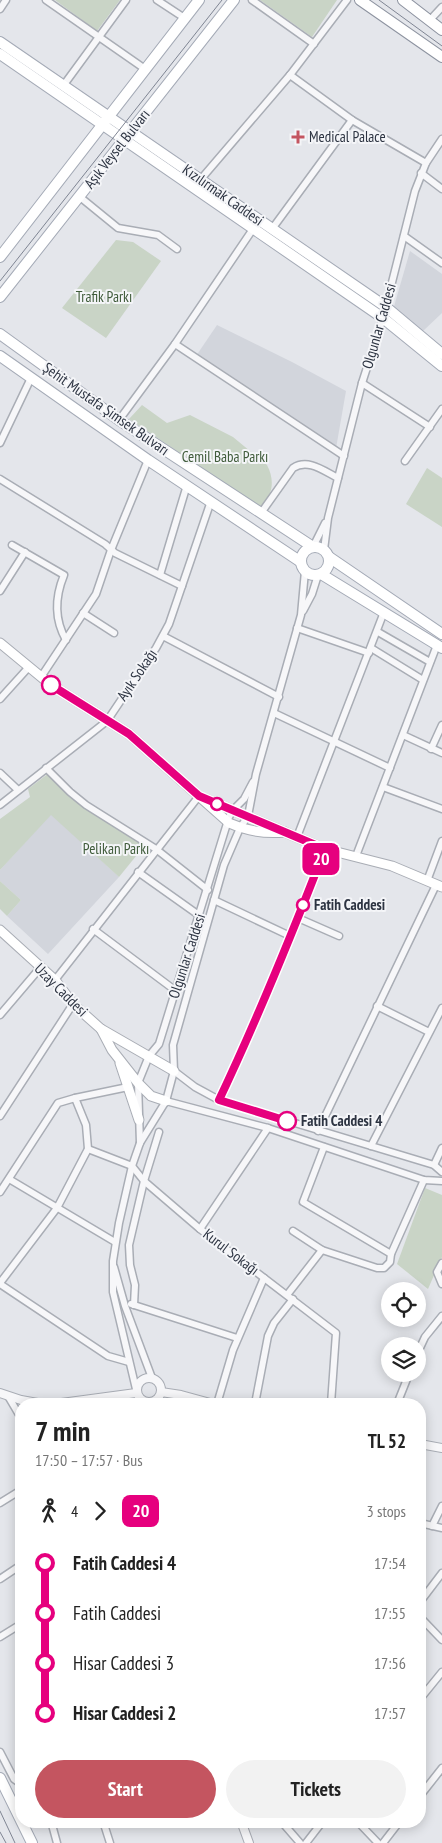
<!DOCTYPE html>
<meta charset="utf-8">
<style>
:root{--surface:#fff;--page:#f2f2f2;--text:#222;--muted:#767676;--accent:#c45560}
body{margin:0;font-family:"PT Sans Narrow",sans-serif;background:var(--page);color:var(--text);height:100vh;display:flex;flex-direction:column;font-size:19px;white-space:nowrap}
*{box-sizing:border-box;margin:0}
p{font-size:16px;color:var(--muted)}
.icon{flex:none;width:28px;height:28px;fill:none;stroke:currentColor;stroke-width:2;stroke-linecap:round;stroke-linejoin:round}
.map{position:relative;flex:1;overflow:hidden}
.panel{position:absolute;left:15px;top:1398px;width:411px;height:430px;display:flex;flex-direction:column;background:var(--surface);border-radius:20px;box-shadow:0 2px 12px #0003}
.panel>*{flex:none}
.badge{padding:0 10px;border-radius:8px;font-size:18px;line-height:32px}
.buttons{position:absolute;left:381px;top:1282px;display:grid;gap:10px}
.buttons a{display:grid;place-items:center;width:45px;height:45px;border-radius:50%;background:var(--surface);box-shadow:0 2px 12px #0003;font-size:25px}
.map>.badge{position:absolute;translate:-50% -50%;box-shadow:0 0 0 2px #fff}
.legs{display:flex;align-items:center;gap:8px;height:55px;padding:0 20px;font-size:16px}
.legs p{margin-inline-start:auto}
.head{display:flex;align-items:center;justify-content:space-between;height:85px;padding:0 20px}
h1{font-size:28px;font-weight:700;line-height:38px}
.action{display:flex;gap:10px;margin-top:auto;padding:10px 20px}
.action a{flex:1;height:58px;border-radius:30px;background:var(--accent);color:#fff;font-size:20px;font-weight:700;line-height:58px;text-align:center}
.action a+a{background:var(--page);color:var(--text)}
ul{padding:0 20px;list-style:none}
li{display:flex;align-items:center;gap:18px;height:50px;font-size:19px}
li i{display:grid;place-items:center;width:8px;height:100%;margin:0 6px;background:currentColor}
li i::after{content:'';width:12px;height:12px;margin:-6px;border:4px solid;border-radius:50%;background:var(--surface)}
li p{margin-inline-start:auto}
li:first-child i{background:linear-gradient(#0000 50%,currentColor 0)}
li:last-child i{background:linear-gradient(currentColor 50%,#0000 0)}
.map>svg:first-child{display:block}
.built{fill:#d2d5dc}
.green{fill:#c9d4c6}
.lines{fill:none;stroke-linecap:round;stroke-linejoin:round}
.minor-casing{stroke:#a9adb5;stroke-width:9}
.tertiary-casing{stroke:#a9adb5;stroke-width:10}
.secondary-casing{stroke:#a9adb5;stroke-width:11}
.primary-casing{stroke:#a4aab6;stroke-width:12}
.trunk-casing{stroke:#8d93a0;stroke-width:12}
.minor{stroke:#f7f7f9;stroke-width:6}
.tertiary{stroke:#f7f7f9;stroke-width:8}
.secondary{stroke:#fff;stroke-width:9}
.primary{stroke:#fff;stroke-width:10}
.trunk{stroke:#fff;stroke-width:10}
.tram{stroke:#7f8593;stroke-width:1}
.line-1-casing{stroke:#fff;stroke-width:11}
.line-1{stroke:#e6007e;stroke-width:8}
.poi-dot{fill:#c45560;stroke:#f4f5f8;stroke-width:2}
.stop-1-dot{fill:#fff;stroke:#e6007e;stroke-width:2.5}
.labels{text-anchor:middle;stroke-width:4;stroke-linejoin:round;paint-order:stroke}
.poi-label{font-size:15px;fill:#2d3442;stroke:#f4f5f8;text-anchor:start}
.street-label{font-size:15px;fill:#2d3442;stroke:#f4f5f8}
.park-label{font-size:15px;fill:#405c3b;stroke:#f4f5f8}
.stop-label{font-size:15px;font-weight:bold;fill:#2d3442;stroke:#f4f5f8;text-anchor:start}
</style>
<div class="map">
<svg width="442" height="1843" viewBox="0 0 442 1843">
<rect width="100%" height="100%" fill="#e4e6eb"/>
<g class="built">
<polygon points="410,251 442,274 442,313 423,331 393,310"/>
<polygon points="217,325 292,362 346,391 335,454 194,359"/>
<polygon points="51,814 119,877 48,954 7,916 21,900 0,881 0,870"/>
</g>
<g class="green">
<polygon points="55,0 120,0 97,31"/>
<polygon points="260,0 337,0 312,37"/>
<polygon points="116,240 133,242 161,261 106,338 62,308"/>
<path d="M142,405L167,423L190,415L233,437L267,465C275,480 273,495 261,507L129,419Z"/>
<polygon points="427,468 442,478 442,527 406,504"/>
<polygon points="49,773 65,790 145,845 119,877 51,815 0,870 0,819 30,797 28,789"/>
<polygon points="0,881 21,900 7,916 0,909"/>
<polygon points="425,1188 442,1195 442,1257 428,1289 397,1264"/>
</g>
<g class="lines">
<defs>
<g id="minor">
<polyline points="46,0 145,69"/>
<polyline points="157,0 186,19"/>
<polyline points="252,0 314,44"/>
<polyline points="0,9 6,0"/>
<polyline points="429,21 442,7"/>
<polyline points="290,75 352,120 426,163"/>
<polyline points="63,86 126,0"/>
<polyline points="421,173 442,189"/>
<polyline points="201,179 290,75 347,0"/>
<polyline points="80,197 118,228 158,235 177,249"/>
<polyline points="272,229 352,120"/>
<polyline points="404,236 442,263"/>
<polyline points="175,344 344,456"/>
<polyline points="362,383 430,427"/>
<polyline points="119,420 175,344 253,229"/>
<polyline points="0,443 31,378"/>
<polyline points="405,461 442,409"/>
<polyline points="0,479 105,544 115,553 182,586"/>
<path d="M261,513L293,468C308,458 324,471 338,478"/>
<path d="M12,545L64,575C55,597 54,619 66,640"/>
<polyline points="313,547 325,523"/>
<polyline points="324,550 328,518 362,383 383,318 415,191 426,163 442,139"/>
<polyline points="160,575 187,485"/>
<polyline points="0,591 25,552"/>
<polyline points="303,611 312,594 318,575"/>
<polyline points="83,613 114,633"/>
<polyline points="297,628 369,653"/>
<polyline points="378,632 430,662"/>
<polyline points="163,636 279,697"/>
<polyline points="371,648 423,680"/>
<polyline points="41,677 96,594 111,550 148,460"/>
<polyline points="0,699 28,668"/>
<polyline points="274,713 390,768"/>
<polyline points="403,735 442,753"/>
<polyline points="431,749 442,725"/>
<polyline points="46,768 70,792 86,805 156,849 208,890"/>
<polyline points="0,773 18,790"/>
<polyline points="383,787 442,809"/>
<polyline points="0,805 107,721 156,648 169,624 211,501"/>
<polyline points="297,837 384,612"/>
<polyline points="356,856 437,645"/>
<polyline points="138,872 200,916"/>
<polyline points="427,881 442,841"/>
<polyline points="214,900 290,936"/>
<polyline points="298,918 339,936"/>
<polyline points="93,929 176,991"/>
<polyline points="55,980 199,796"/>
<polyline points="377,1006 429,1032"/>
<polyline points="0,1015 40,968"/>
<polyline points="174,1071 195,1087 219,1100 434,1165 442,1172"/>
<path d="M219,1100C258,1018 293,934 325,849"/>
<polyline points="166,1101 268,1128 424,1180 442,1181"/>
<polyline points="0,1116 73,1004"/>
<polyline points="318,1131 436,885"/>
<polyline points="140,1143 138,1083 149,1056 159,1044 229,817 233,810 244,799 253,782"/>
<polyline points="371,1146 442,1008"/>
<polyline points="324,1147 303,1202 391,1254"/>
<polyline points="88,1149 132,1166 144,1181 200,1229 336,1333 331,1404"/>
<polyline points="434,1165 442,1148"/>
<polyline points="9,1179 115,1242"/>
<polyline points="0,1192 58,1103 75,1098 128,1087"/>
<polyline points="200,1229 268,1128"/>
<polyline points="293,1231 322,1250 377,1268 384,1268 390,1262 391,1254 424,1180"/>
<polyline points="442,1263 437,1272 442,1284"/>
<polyline points="114,1267 125,1306 152,1378"/>
<polyline points="0,1283 57,1208 88,1149 86,1125 75,1098"/>
<polyline points="0,1284 108,1356 129,1362"/>
<polyline points="287,1295 322,1250"/>
<polyline points="131,1304 237,1338"/>
<polyline points="134,1305 135,1285 130,1265 129,1245 144,1181 159,1132"/>
<polyline points="418,1352 425,1337 442,1316"/>
<polyline points="136,1389 113,1292 113,1261 119,1223 132,1166 140,1143 166,1101 174,1071 173,1045 224,865 240,828 248,816 256,774 301,615 305,571"/>
<polyline points="8,1396 21,1418"/>
<polyline points="217,1404 233,1350 264,1278"/>
<polyline points="255,1404 268,1336 274,1323 293,1299"/>
<polyline points="397,1404 409,1374"/>
<polyline points="0,1503 21,1490"/>
<polyline points="420,1523 442,1528"/>
<polyline points="432,1526 442,1506"/>
<polyline points="0,1579 21,1565"/>
<polyline points="420,1602 442,1573"/>
<polyline points="420,1617 442,1640"/>
<polyline points="0,1637 21,1624"/>
<polyline points="420,1699 442,1672"/>
<polyline points="0,1752 14,1779 21,1784"/>
<polyline points="420,1796 442,1768"/>
<polyline points="51,1821 57,1843"/>
<polyline points="103,1821 110,1843"/>
<polyline points="281,1821 300,1843"/>
<polyline points="357,1821 378,1843"/>
<polyline points="306,1843 323,1821"/>
<polyline points="383,1843 400,1821"/>
</g>
<g id="tertiary">
<circle cx="149" cy="1390" r="12"/>
<polyline points="161,1392 181,1395 214,1404"/>
<polyline points="0,1393 21,1400 43,1404"/>
<polyline points="54,1404 136,1393"/>
<polyline points="420,1444 442,1448"/>
<polyline points="241,1821 249,1843"/>
</g>
<g id="secondary">
<path d="M0,643L51,685L129,734L229,823C247,831 266,834 285,832"/>
<polyline points="206,799 325,849 392,866 442,887"/>
<polyline points="0,930 55,980 73,1004 101,1029"/>
<polyline points="120,1063 139,1120"/>
<polyline points="166,1101 151,1096 138,1083 112,1050 101,1029 174,1071"/>
</g>
<g id="primary">
<polyline points="0,42 386,307 442,354"/>
<polyline points="0,54 383,318 442,366"/>
<polyline points="0,257 199,0"/>
<polyline points="0,297 234,0"/>
<polyline points="0,334 119,420 313,547"/>
<polyline points="0,356 148,460 301,562"/>
<circle cx="315" cy="561" r="14"/>
<polyline points="329,557 442,634"/>
<polyline points="321,574 442,648"/>
<polyline points="0,1778 32,1843"/>
</g>
<g id="trunk">
<polyline points="360,0 442,57"/>
<polyline points="403,0 442,30"/>
</g>
</defs>
<use href="#minor" class="minor-casing"/>
<use href="#tertiary" class="tertiary-casing"/>
<use href="#secondary" class="secondary-casing"/>
<use href="#primary" class="primary-casing"/>
<use href="#trunk" class="trunk-casing"/>
<use href="#minor" class="minor"/>
<use href="#tertiary" class="tertiary"/>
<use href="#secondary" class="secondary"/>
<use href="#primary" class="primary"/>
<use href="#trunk" class="trunk"/>
<g class="tram">
<polyline points="379,0 442,46"/>
<polyline points="0,281 222,0"/>
<polyline points="0,1811 15,1843"/>
<polyline points="0,1832 6,1843"/>
</g>
</g>
<g class="lines">
<defs>
<path id="line-1" d="M51,685L129,734L199,796L325,849C292,934 258,1018 219,1100L287,1121"/>
</defs>
<use href="#line-1" class="line-1-casing"/>
<use href="#line-1" class="line-1"/>
</g>
<path class="poi-dot" d="M295.5 129.5h5v5h5v5h-5v5h-5v-5h-5v-5h5z"/>
<g class="stop-1-dot">
<circle cx="51" cy="685" r="9"/>
<circle cx="217" cy="804" r="6"/>
<circle cx="303" cy="905" r="6"/>
<circle cx="287" cy="1121" r="9"/>
</g>
<g class="labels">
<g class="poi-label">
<text x="309" y="142">Medical Palace</text>
</g>
<g class="street-label">
<text transform="translate(117 149) rotate(-52)" y="5">Aşık Veysel Bulvarı</text>
<text transform="translate(223 195) rotate(35)" y="5">Kızılırmak Caddesi</text>
<text transform="translate(379 326) rotate(-74)" y="5">Olgunlar Caddesi</text>
<text transform="translate(106 409) rotate(35)" y="5">Şehit Mustafa Şimsek Bulvarı</text>
<text transform="translate(137 675) rotate(-56)" y="5">Ayık Sokağı</text>
<text transform="translate(187 956) rotate(-72)" y="5">Olgunlar Caddesi</text>
<text transform="translate(61 990) rotate(45)" y="5">Uzay Caddesi</text>
<text transform="translate(231 1252) rotate(37)" y="5">Kurul Sokağı</text>
</g>
<g class="park-label">
<text x="104" y="302">Trafik Parkı</text>
<text x="225" y="462">Cemil Baba Parkı</text>
<text x="116" y="854">Pelikan Parkı</text>
</g>
<g class="stop-label">
<text x="314" y="910">Fatih Caddesi</text>
<text x="301" y="1126">Fatih Caddesi 4</text>
</g>
</g>
</svg>
<div class="buttons">
<a><svg class="icon" aria-label="locate" viewBox="0 0 24 24"><circle cx="12" cy="12" r="6"/><path d="M12 2v4M12 18v4M2 12h4M18 12h4"/></svg></a>
<a><svg class="icon" aria-label="layers" viewBox="0 0 24 24"><path d="M12 4l9 5-9 5-9-5zM3 14l9 5 9-5"/></svg></a>
</div>
<b class="badge" style="left:321px;top:859px;background:#e6007e;color:#fff">20</b>
<section class="panel">
<div class="head"><div><h1>7 min</h1><p>17:50 – 17:57 · Bus</p></div><b>TL 52</b></div>
<div class="legs"><svg class="icon" aria-label="walk" viewBox="0 0 24 24"><circle cx="13" cy="4" r="2"/><path d="M13 8l-2 6 4 7M11 14l-3 7M7 12l3-4h3l4 4"/></svg>4<svg class="icon" aria-label="forward" viewBox="0 0 24 24"><path d="M9 5l7 7-7 7"/></svg><b class="badge" style="background:#e6007e;color:#fff">20</b><p>3 stops</p></div>
<ul>
<li><i style="color:#e6007e"></i><b>Fatih Caddesi 4</b><p>17:54</p></li>
<li><i style="color:#e6007e"></i><span>Fatih Caddesi</span><p>17:55</p></li>
<li><i style="color:#e6007e"></i><span>Hisar Caddesi 3</span><p>17:56</p></li>
<li><i style="color:#e6007e"></i><b>Hisar Caddesi 2</b><p>17:57</p></li>
</ul>
<div class="action"><a>Start</a><a>Tickets</a></div>
</section>
</div>
